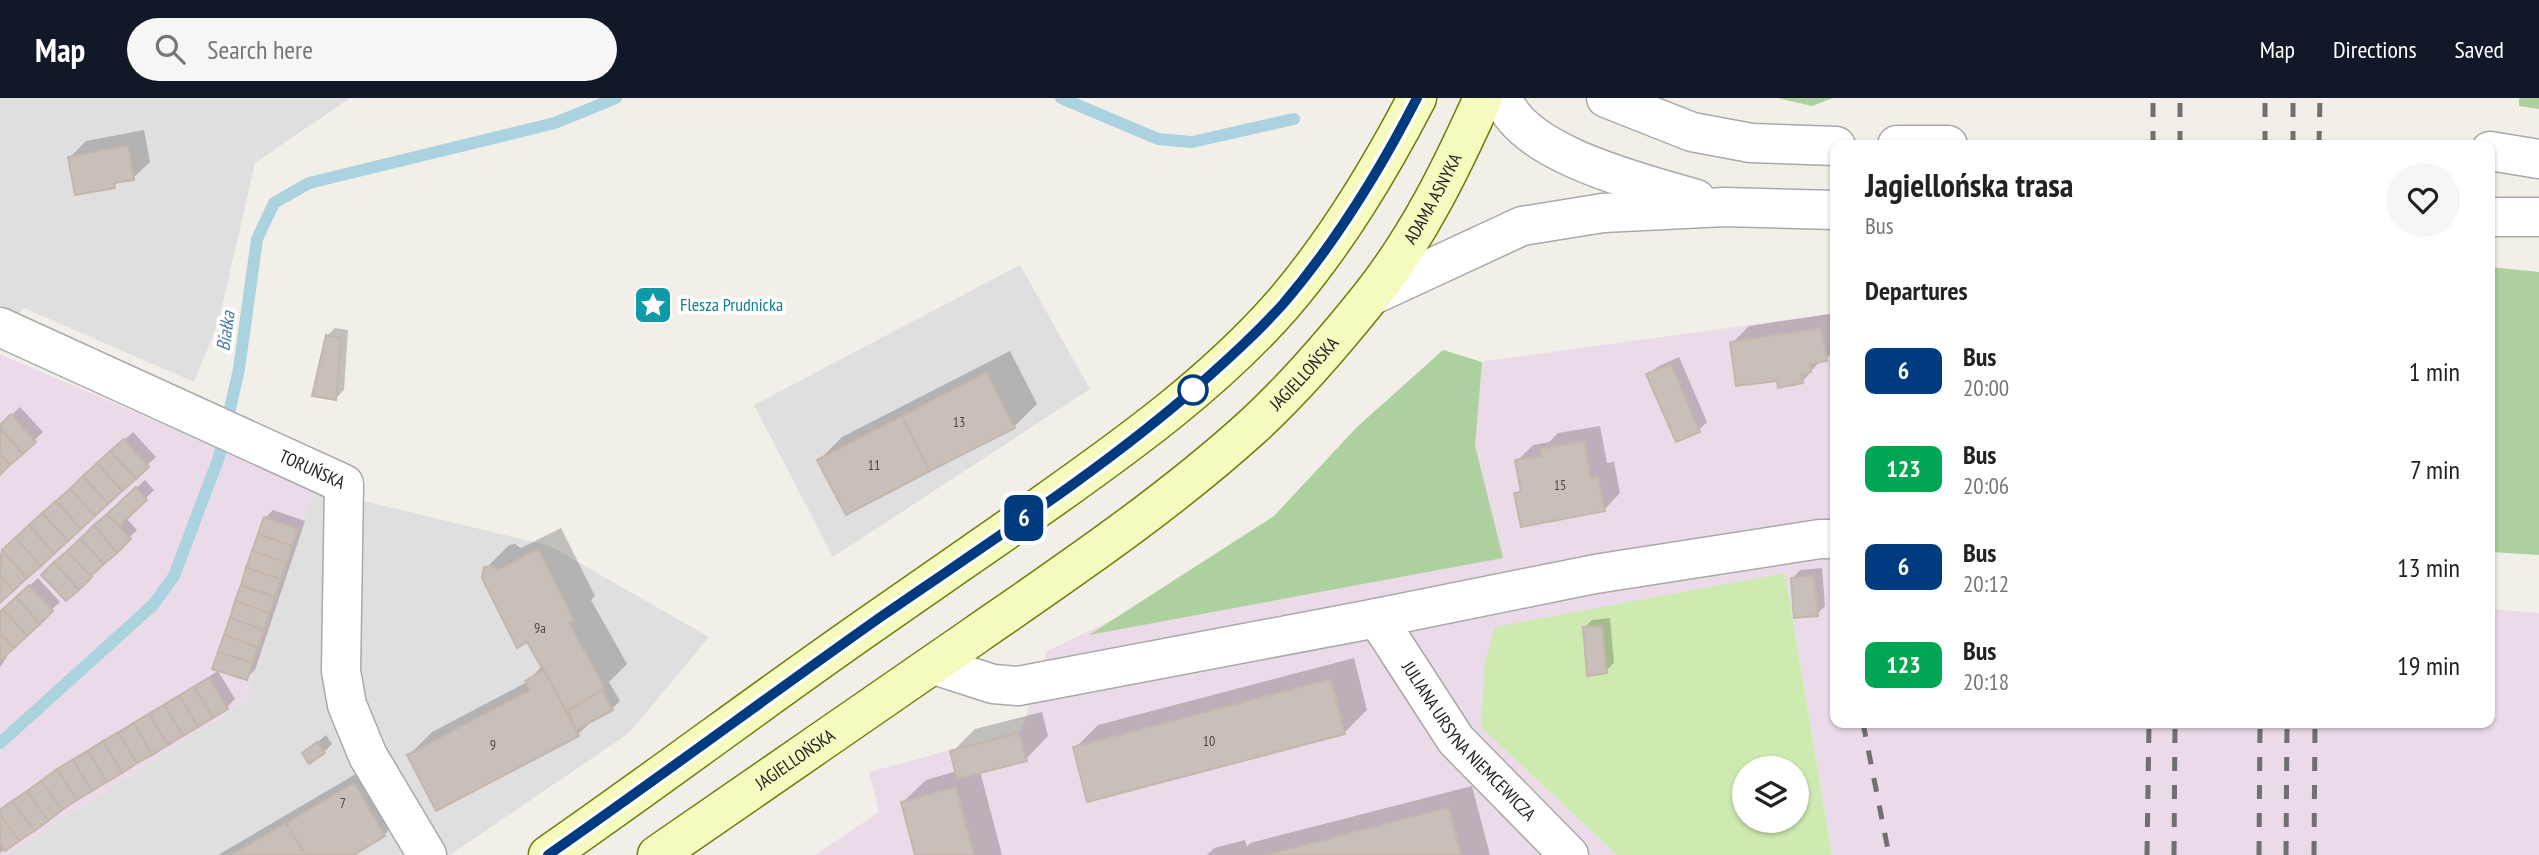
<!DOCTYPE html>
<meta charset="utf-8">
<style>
:root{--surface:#fff;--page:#f6f6f6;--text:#222;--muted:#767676;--accent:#111827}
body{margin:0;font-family:"PT Sans Narrow",sans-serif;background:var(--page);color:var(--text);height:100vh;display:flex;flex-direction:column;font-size:26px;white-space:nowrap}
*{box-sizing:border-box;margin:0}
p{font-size:23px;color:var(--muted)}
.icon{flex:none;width:38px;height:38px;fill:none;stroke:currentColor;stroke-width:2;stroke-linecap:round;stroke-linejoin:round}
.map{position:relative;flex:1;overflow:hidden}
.drawer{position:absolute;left:1830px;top:42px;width:665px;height:588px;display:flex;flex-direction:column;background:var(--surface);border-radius:14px;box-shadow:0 2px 5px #0004}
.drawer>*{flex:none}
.badge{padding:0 14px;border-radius:10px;font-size:24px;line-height:46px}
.fabs{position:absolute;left:1732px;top:658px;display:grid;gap:14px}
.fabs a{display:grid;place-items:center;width:77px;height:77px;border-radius:50%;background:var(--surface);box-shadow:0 2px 5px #0004;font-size:35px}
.map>.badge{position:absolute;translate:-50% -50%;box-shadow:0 0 0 4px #fff}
h2{padding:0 35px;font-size:26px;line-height:63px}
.round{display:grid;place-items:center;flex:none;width:74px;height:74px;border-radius:37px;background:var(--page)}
.overview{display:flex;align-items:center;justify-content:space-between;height:119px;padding:0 35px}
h1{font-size:33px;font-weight:600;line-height:52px}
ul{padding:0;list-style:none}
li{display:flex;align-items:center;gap:21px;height:98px;padding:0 35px}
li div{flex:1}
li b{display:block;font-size:26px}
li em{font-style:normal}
li .badge{min-width:77px;font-weight:700;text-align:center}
header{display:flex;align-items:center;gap:42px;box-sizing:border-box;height:98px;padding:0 35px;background:var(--accent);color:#fff}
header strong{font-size:33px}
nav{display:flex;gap:38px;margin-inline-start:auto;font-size:24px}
.search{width:490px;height:63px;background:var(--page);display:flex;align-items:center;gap:18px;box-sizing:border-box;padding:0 24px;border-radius:38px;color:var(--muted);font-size:26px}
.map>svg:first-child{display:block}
.residential{fill:#e0dfdf}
.industrial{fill:#ebdbe8}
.grass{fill:#cdebb0;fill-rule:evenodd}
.forest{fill:#add19e}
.shadow{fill:#0003}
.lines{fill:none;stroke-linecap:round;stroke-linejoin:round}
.stream{stroke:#aad3df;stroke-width:12}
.building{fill:#c7bfb8;stroke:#c4b6ab;stroke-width:2}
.minor-casing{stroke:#a9a9a9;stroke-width:41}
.tertiary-casing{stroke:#a9a9a9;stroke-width:41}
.secondary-casing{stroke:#707d05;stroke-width:41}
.minor{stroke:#fff;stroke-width:38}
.tertiary{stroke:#fff;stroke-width:38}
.secondary{stroke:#f7fabf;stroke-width:38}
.rail{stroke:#707070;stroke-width:5;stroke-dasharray:14 14;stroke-linecap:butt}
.line-casing{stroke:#fff;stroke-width:16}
.line{stroke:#003b80;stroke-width:10}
.stop-dot{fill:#fff;stroke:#003b80;stroke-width:3.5}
.labels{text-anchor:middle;stroke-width:7;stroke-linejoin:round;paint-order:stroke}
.number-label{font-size:14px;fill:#4b4948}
.street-label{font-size:18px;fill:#222;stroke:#fff}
.culture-label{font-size:18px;fill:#0d838f;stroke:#fff;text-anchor:start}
.water-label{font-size:19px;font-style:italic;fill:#4a7aab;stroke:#fff}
</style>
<header>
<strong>Map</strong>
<div class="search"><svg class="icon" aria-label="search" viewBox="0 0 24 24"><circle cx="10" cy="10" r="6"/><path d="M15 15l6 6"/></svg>Search here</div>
<nav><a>Map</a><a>Directions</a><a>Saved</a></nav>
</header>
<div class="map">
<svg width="2539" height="757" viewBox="0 0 2539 757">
<rect width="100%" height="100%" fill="#f2efe9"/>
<g class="residential">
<polygon points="0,0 350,0 255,65 219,222 194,284 24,210 0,236"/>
<polygon points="1020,167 1090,291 833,459 754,307"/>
<polygon points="314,391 550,448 709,539 629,635 450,757 6,757 245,604"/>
</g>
<g class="industrial">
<polygon points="1836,215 1836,625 2490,625 2490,511 2539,515 2539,757 1832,757 1785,476 1481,629 1617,757 815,757 879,714 869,674 1021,633 1047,553 1254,454 1485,263"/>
<polygon points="0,256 314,391 245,604 6,757 0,757"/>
</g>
<path class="grass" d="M1785,475L1832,757H1617L1481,629L1485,563L1495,529ZM1745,670H1797V723H1745Z"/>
<g class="forest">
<polygon points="1777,0 1833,0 1812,8"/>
<polygon points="2519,0 2539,0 2539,11 2519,8"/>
<polygon points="2490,169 2539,174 2539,457 2490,454"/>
<polygon points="1443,252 1482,264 1475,348 1503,460 1089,537 1274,418 1357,329"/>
</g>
<g class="shadow">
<polygon points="144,32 150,64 133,80 119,82 114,88 70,59 86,43"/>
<polygon points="1836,215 1836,251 1826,261 1821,262 1802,284 1779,281 1732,245 1749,228"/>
<polygon points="335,230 348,232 344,292 336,300 327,238"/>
<polygon points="1010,253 1037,306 1014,329 819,362 842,339"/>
<polygon points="1679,259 1707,324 1699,332 1676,342 1648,277 1657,269"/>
<polygon points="20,309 43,334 0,374 0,328"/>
<polygon points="1600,328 1607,365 1614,364 1620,395 1604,412 1516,396 1522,390 1517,363 1533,347 1549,344 1558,335"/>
<polygon points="133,334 156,359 0,503 0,456"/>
<polygon points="145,382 154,392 126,420 137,432 66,501 51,469"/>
<polygon points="273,412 305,423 255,572 246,580 265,420"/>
<polygon points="561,430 595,498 591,502 627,566 609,584 620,603 612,611 594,621 578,636 409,657 432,634 527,584 543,567 486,470 509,447 515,446 521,450"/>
<polygon points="1822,470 1825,508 1817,516 1792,481 1800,472"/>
<polygon points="38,480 60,504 4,557 7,559 0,569 0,515"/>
<polygon points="1610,520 1614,565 1606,573 1584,530 1592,522"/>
<polygon points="1354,560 1367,612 1345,634 1075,650 1098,627"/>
<polygon points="218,573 235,601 227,609 76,700 0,755 0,711 67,664"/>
<polygon points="1042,614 1048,638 1026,661 980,673 1002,757 917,757 903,704 926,682 957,673 952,654 975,631"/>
<polygon points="326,637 332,646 324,654 304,655"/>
<polygon points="378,663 407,714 384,737 351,757 218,757"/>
<polygon points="1472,688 1490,757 1207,757 1214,750 1245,742 1247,749 1250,745"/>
</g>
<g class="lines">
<g class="stream">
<polyline points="1061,0 1158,41 1192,44 1294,21"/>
<polyline points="0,645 153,507 174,478 219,359 239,271 257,141 274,105 309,85 555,25 616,0"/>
</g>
</g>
<g class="building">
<polygon points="128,47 134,82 114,85 115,90 75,97 68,59"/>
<polygon points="1821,230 1827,263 1810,266 1811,274 1801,277 1803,285 1778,290 1777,283 1736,288 1730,244"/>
<polygon points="326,237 341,240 336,302 312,298"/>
<polygon points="1671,266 1700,334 1676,344 1646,276"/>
<polygon points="987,274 1015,330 930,373 902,318"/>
<polygon points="11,316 36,344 23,356 0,330 0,327"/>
<polygon points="902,318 930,373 846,417 817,362"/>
<polygon points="0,330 23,356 10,367 0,356"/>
<polygon points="124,341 149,369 136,381 110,353"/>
<polygon points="1584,343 1591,380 1598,379 1605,413 1521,429 1514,395 1521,394 1515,362 1541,358 1540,351"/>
<polygon points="110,353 136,381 122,393 97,365"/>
<polygon points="0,356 10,367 0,377"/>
<polygon points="97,365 122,393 108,406 83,378"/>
<polygon points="83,378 108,406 95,418 70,391"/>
<polygon points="136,389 147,402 119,428 107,416"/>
<polygon points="70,391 95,418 81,431 56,403"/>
<polygon points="56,403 81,431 68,443 42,415"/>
<polygon points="42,415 68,443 54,456 29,427"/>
<polygon points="107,416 131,441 117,455 94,427"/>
<polygon points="264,419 298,431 292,448 258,436"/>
<polygon points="29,427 54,456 41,468 15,440"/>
<polygon points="94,427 117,455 104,466 80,441"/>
<polygon points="258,436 292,448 287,465 252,453"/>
<polygon points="15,440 41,468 27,480 2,452"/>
<polygon points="80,441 104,466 91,478 67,453"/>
<polygon points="538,451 574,522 569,525 605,591 569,612 571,616 569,617 527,544 517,550 482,480 484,469 492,468 498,472"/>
<polygon points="2,452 27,480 13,493 0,478"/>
<polygon points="67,453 92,479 79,492 54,464"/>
<polygon points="252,453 287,465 281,481 246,470"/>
<polygon points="54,464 79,492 66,503 41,477"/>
<polygon points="246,470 281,481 275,499 241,487"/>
<polygon points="1814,477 1818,518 1794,520 1791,480"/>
<polygon points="0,478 13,493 0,505"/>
<polygon points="29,487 53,513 40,526 16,499"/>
<polygon points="241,487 275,499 270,515 235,503"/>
<polygon points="16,499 40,526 27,538 3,511"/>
<polygon points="235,503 270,515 264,532 230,520"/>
<polygon points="3,511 27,538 14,550 0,535 0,514"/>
<polygon points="230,520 264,532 258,549 224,537"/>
<polygon points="1602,528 1607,575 1587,578 1583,529"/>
<polygon points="0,535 14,550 1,562 0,561"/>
<polygon points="224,537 258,549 253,565 218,554"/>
<polygon points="218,554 253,565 247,582 212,571"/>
<polygon points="544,572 579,638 436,713 407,657 530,592 525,583"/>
<polygon points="209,580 228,611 213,620 194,589"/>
<polygon points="1331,581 1345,636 1087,704 1073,649"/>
<polygon points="194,589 213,620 198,629 179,598"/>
<polygon points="602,592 613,612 576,632 569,612"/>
<polygon points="179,598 198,629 183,638 164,607"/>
<polygon points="164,607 183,638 168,647 149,616"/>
<polygon points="149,616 168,647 152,657 134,625"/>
<polygon points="134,625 152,657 137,665 118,635"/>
<polygon points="118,635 137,665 122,675 103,643"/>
<polygon points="1019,635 1027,663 957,681 950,653"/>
<polygon points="103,643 122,675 107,684 88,653"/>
<polygon points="317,644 325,655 309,666 302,655"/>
<polygon points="88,653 107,684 92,693 73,662"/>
<polygon points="73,662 92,693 77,702 57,671"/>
<polygon points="57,671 77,702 62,712 41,683"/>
<polygon points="41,683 62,712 48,723 27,693"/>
<polygon points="354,685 385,738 354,757 305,757 286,725"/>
<polygon points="956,689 974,757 915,757 901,704"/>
<polygon points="27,693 48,723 34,733 12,703"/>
<polygon points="12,703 34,733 19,743 0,716 0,712"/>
<polygon points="1449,709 1461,757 1266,757"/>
<polygon points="0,716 19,743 5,753 0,746"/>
<polygon points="286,725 305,757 231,757"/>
</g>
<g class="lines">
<defs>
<g id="minor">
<path id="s1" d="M0,229L344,386L341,573L347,607L368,658L427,757"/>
<path id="s2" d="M1377,520L1456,642L1569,757"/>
<polyline points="934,567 993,586 1018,588 1377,520 1595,476 1820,441 1836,441"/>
</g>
<g id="tertiary">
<path d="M1503,0C1522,57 1643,85 1696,101"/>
<polyline points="1606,0 1692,34 1751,45 1836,48"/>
<polyline points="1897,47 1948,47"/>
<polyline points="2490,53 2539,61"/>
<polyline points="2490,119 2539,119"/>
<polyline points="1371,198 1522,128 1603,115 1725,109 1836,112"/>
</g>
<g id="secondary">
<path d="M548,757C659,680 766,599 877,522C932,484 986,446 1041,408C1126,348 1214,285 1283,206C1337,143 1379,73 1417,0"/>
<path id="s3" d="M657,757C763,683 871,610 977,536C1071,471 1167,406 1251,330C1294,291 1334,244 1370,199C1418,139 1452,69 1483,0"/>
</g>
</defs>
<use href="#minor" class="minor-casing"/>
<use href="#tertiary" class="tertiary-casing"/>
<use href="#secondary" class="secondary-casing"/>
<use href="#minor" class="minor"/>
<use href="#tertiary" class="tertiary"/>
<use href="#secondary" class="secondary"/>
<g class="rail">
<polyline points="2153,47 2153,0"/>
<polyline points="2180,47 2180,0"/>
<polyline points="2265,47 2265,0"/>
<polyline points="2293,47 2293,0"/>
<polyline points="2319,47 2320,0"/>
<polyline points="1863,625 1889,757"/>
<polyline points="2147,757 2149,625"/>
<polyline points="2174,757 2175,625"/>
<polyline points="2259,757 2260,625"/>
<polyline points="2286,757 2287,625"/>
<polyline points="2314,757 2315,625"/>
</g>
</g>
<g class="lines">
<defs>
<path id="line" d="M548,757C660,679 770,597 882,518C989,444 1101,373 1199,287C1228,261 1257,235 1283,206C1337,143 1379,74 1417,0"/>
</defs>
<use href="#line" class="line-casing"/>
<use href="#line" class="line"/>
</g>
<defs>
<symbol id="sight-square" viewBox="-11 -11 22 22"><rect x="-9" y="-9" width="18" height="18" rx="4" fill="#0f9aa8" stroke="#fff"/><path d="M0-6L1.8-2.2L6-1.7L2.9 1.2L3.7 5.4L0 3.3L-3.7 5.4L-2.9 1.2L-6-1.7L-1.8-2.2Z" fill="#fff"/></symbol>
</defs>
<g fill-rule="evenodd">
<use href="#sight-square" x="631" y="185" width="44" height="44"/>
</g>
<circle class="stop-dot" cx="1193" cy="292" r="14"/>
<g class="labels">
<g class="number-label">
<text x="959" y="329">13</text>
<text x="874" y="372">11</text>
<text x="1560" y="392">15</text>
<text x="540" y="535">9a</text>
<text x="1209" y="648">10</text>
<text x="493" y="652">9</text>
<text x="343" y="710">7</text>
</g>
<g class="street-label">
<text dy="6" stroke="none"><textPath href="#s3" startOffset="1026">ADAMA ASNYKA</textPath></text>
<text dy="6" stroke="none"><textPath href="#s3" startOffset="808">JAGIELLOŃSKA</textPath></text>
<text dy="6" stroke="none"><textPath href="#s1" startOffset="343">TORUŃSKA</textPath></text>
<text dy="6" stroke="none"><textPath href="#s2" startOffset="154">JULIANA URSYNA NIEMCEWICZA</textPath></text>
<text dy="6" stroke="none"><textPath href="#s3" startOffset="168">JAGIELLOŃSKA</textPath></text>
</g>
<g class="culture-label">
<text x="680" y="213">Flesza Prudnicka</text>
</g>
<g class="water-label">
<text transform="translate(225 233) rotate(-82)" y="7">Białka</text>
</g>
</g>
</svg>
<div class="fabs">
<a><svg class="icon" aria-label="layers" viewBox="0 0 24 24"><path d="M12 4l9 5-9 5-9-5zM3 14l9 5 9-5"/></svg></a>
</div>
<b class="badge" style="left:1024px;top:420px;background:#003b80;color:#fff">6</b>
<section class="drawer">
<div class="overview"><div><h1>Jagiellońska trasa</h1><p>Bus</p></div><a class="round"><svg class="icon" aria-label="heart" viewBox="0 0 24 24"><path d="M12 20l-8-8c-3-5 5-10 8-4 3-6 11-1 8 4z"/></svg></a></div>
<h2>Departures</h2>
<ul>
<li><span class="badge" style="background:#003b80;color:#fff">6</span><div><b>Bus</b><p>20:00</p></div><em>1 min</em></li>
<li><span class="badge" style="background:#00a651;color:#fff">123</span><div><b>Bus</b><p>20:06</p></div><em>7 min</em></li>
<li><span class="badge" style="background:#003b80;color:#fff">6</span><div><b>Bus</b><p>20:12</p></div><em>13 min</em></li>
<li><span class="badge" style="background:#00a651;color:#fff">123</span><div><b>Bus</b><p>20:18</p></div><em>19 min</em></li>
</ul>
</section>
</div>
